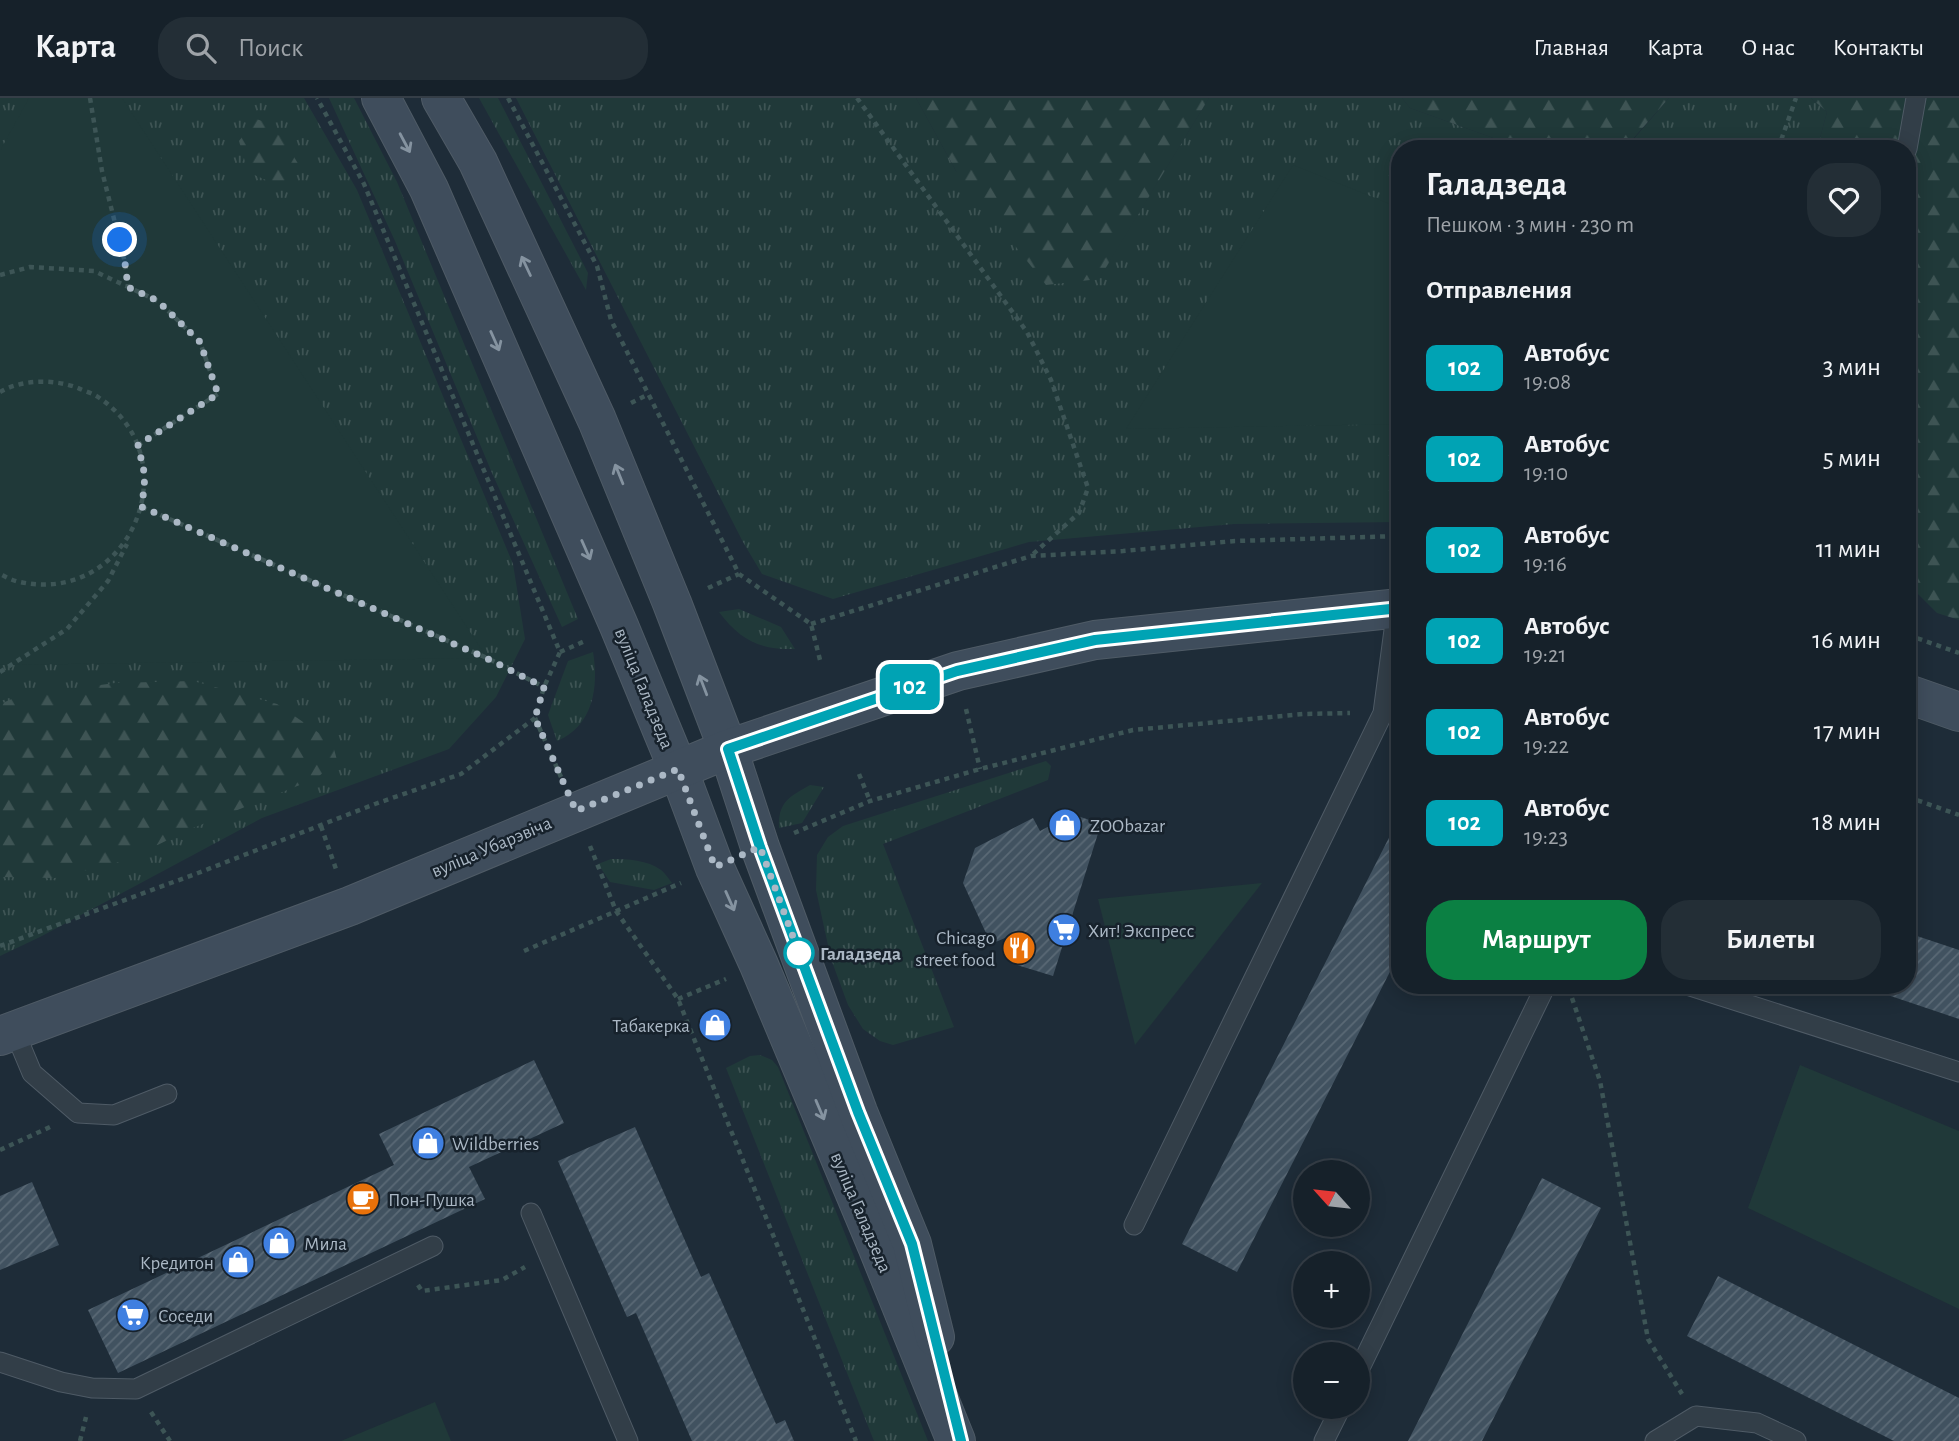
<!DOCTYPE html>
<html lang="ru">
<meta charset="utf-8">
<style>
:root{--surface:#16212a;--page:#232e36;--text:#f1f3f6;--muted:#9ea3a8;--line:#353e47;--accent:#0b8043}
body{margin:0;font-family:"Alegreya Sans",sans-serif;background:var(--page);color:var(--text);height:100vh;display:flex;flex-direction:column;font-size:26px;white-space:nowrap}
*{box-sizing:border-box;margin:0}
p{font-size:23px;color:var(--muted)}
.icon{flex:none;width:38px;height:38px;fill:none;stroke:currentColor;stroke-width:2;stroke-linecap:round;stroke-linejoin:round}
.map{position:relative;flex:1;overflow:hidden}
.panel{position:absolute;left:1391px;top:42px;width:525px;height:854px;display:flex;flex-direction:column;background:var(--surface);border-radius:28px;box-shadow:0 4px 18px #0003,0 0 0 2px var(--line)}
.panel>*{flex:none}
.badge{padding:0 14px;border-radius:10px;font-size:24px;line-height:46px}
.needle{width:46px;rotate:297deg}
.controls{position:absolute;left:1293px;top:1062px;display:grid;gap:14px}
.controls a{display:grid;place-items:center;width:77px;height:77px;border-radius:50%;background:var(--surface);box-shadow:0 4px 18px #0003,0 0 0 2px var(--line);font-size:35px}
.you{position:absolute;width:35px;height:35px;margin:-18px;border:5px solid #fff;border-radius:50%;background:#1a73e8;box-shadow:0 0 0 10px #1a73e833}
.map>.badge{position:absolute;translate:-50% -50%;box-shadow:0 0 0 4px #fff}
h2{padding:0 35px;font-size:26px;line-height:63px}
.round{display:grid;place-items:center;flex:none;width:74px;height:74px;border-radius:28px;background:var(--page)}
.overview{display:flex;align-items:center;justify-content:space-between;height:119px;padding:0 35px}
h1{font-size:33px;font-weight:700;line-height:52px}
.cta{display:flex;gap:14px;margin-top:auto;padding:14px 35px}
.cta a{flex:1;height:80px;border-radius:28px;background:var(--accent);color:#fff;font-size:28px;font-weight:700;line-height:80px;text-align:center}
.cta a+a{background:var(--page);color:var(--text)}
ul{padding:0;list-style:none}
li{display:flex;align-items:center;gap:21px;height:91px;padding:0 35px}
li div{flex:1}
li b{display:block;font-size:26px}
li em{font-style:normal}
li .badge{min-width:77px;font-weight:700;text-align:center}
header{display:flex;align-items:center;gap:42px;box-sizing:border-box;height:98px;padding:0 35px;background:var(--surface);border-bottom:2px solid var(--line)}
header strong{font-size:33px}
nav{display:flex;gap:38px;margin-inline-start:auto;font-size:24px}
.search{width:490px;height:63px;background:var(--page);display:flex;align-items:center;gap:18px;box-sizing:border-box;padding:0 24px;border-radius:28px;color:var(--muted);font-size:26px}
.map>svg:first-child{display:block}
.grass{fill:url(#grass-tufts)}
.forest{fill:url(#forest-firs)}
.park{fill:#203939}
.building{fill:url(#building-hatch)}
.lines{fill:none;stroke-linecap:round;stroke-linejoin:round}
.lane-casing{stroke:#4f5b66;stroke-width:21}
.secondary-casing{stroke:#4f5b66;stroke-width:40}
.path{stroke:#3d5556;stroke-width:4.5;stroke-dasharray:5 5;stroke-linecap:butt}
.lane{stroke:#323e48;stroke-width:19}
.secondary{stroke:#3f4d5c;stroke-width:38}
.oneway{stroke:#8593a0}
.line-casing{stroke:#fff;stroke-width:16}
.line{stroke:#00a3b4;stroke-width:10}
.walk{stroke:#abb8c5;stroke-width:7;stroke-dasharray:0 12.6}
.stop-dot{fill:#fff;stroke:#00a3b4;stroke-width:3.5}
.labels{text-anchor:middle;stroke-width:5;stroke-linejoin:round;paint-order:stroke}
.street-label{font-size:19px;fill:#abb8c5;stroke:#17222c}
.poi-label{font-size:19px;fill:#abb8c5;stroke:#17222c;text-anchor:start}
.stop-label{font-size:19px;font-weight:bold;fill:#abb8c5;stroke:#17222c;text-anchor:start}
</style>
<header>
<strong>Карта</strong>
<div class="search"><svg class="icon" aria-label="search" viewBox="0 0 24 24"><circle cx="10" cy="10" r="6"/><path d="M15 15l6 6"/></svg>Поиск</div>
<nav><a>Главная</a><a>Карта</a><a>О нас</a><a>Контакты</a></nav>
</header>
<div class="map">
<svg width="1959" height="1343" viewBox="0 0 1959 1343">
<defs>
<pattern id="grass-tufts" width="24" height="20" patternUnits="userSpaceOnUse" patternTransform="scale(1.75)"><rect width="24" height="20" fill="#203939"/><path d="M3 7l-1-3M5 7V3M7 7l1-3M15 17l-1-3M17 17v-4M19 17l1-3" fill="none" stroke="#3e5454"/></pattern>
<pattern id="forest-firs" width="22" height="20" patternUnits="userSpaceOnUse" patternTransform="scale(1.75)"><rect width="22" height="20" fill="#203939"/><path d="M5 1l3.5 6h-7zM16 11l3.5 6h-7z" fill="#3e5454"/></pattern>
<pattern id="building-hatch" width="6" height="6" patternUnits="userSpaceOnUse" patternTransform="scale(1.75)"><rect width="6" height="6" fill="#415260"/><path d="M-1 1l2-2M0 6l6-6M5 7l2-2" fill="none" stroke="#5a6975"/></pattern>
</defs>
<rect width="100%" height="100%" fill="#1e2c38"/>
<g class="grass">
<polygon points="0,0 304,0 357,92 513,466 525,541 496,599 449,651 262,720 40,839 0,858"/>
<polygon points="329,0 354,0 397,84 578,521 562,529 492,375 395,143"/>
<polygon points="479,0 498,0 588,175 586,192"/>
<polygon points="516,0 916,0 956,73 1099,180 1209,0 1402,0 1410,10 1524,51 1400,51 1400,424 1234,426 1029,444 833,501 762,476 743,444"/>
<polygon points="1669,0 1811,0 1827,14 1817,51 1625,51"/>
<path d="M739,511L781,529L795,551C760,552 740,542 719,514Z"/>
<path d="M593,554C599,589 593,628 557,643L548,617L568,563Z"/>
<polygon points="1046,663 1051,668 1048,682 883,746 954,929 893,947 880,943 863,931 848,907 831,861 816,792 817,757 828,739 843,728"/>
<path d="M810,687L824,689L802,725L779,730C778,704 789,699 810,687Z"/>
<path d="M611,761C627,761 648,762 661,772C665,775 669,781 672,785L654,792L610,784L598,766Z"/>
<polygon points="760,957 772,962 778,969 928,1343 874,1343 726,970 750,958"/>
</g>
<g class="forest">
<polygon points="916,0 1209,0 1099,181 1046,187 956,73"/>
<polygon points="1402,0 1669,0 1624,51 1524,51 1410,10"/>
<polygon points="1811,0 1959,0 1959,522 1937,515 1908,486 1908,51 1817,51 1827,14"/>
<polygon points="256,21 275,27 300,69 292,84 275,86 248,74 239,43"/>
<polygon points="193,583 277,606 332,644 337,662 317,680 188,732 127,762 55,780 0,779 0,606 19,598 115,585"/>
</g>
<g class="park">
<polygon points="29,0 122,0 487,560 0,567 0,53"/>
<polygon points="1293,67 1400,110 1400,326 1126,331"/>
<polygon points="1262,785 1135,947 1098,801"/>
<polygon points="1800,967 1959,1033 1959,1211 1748,1110"/>
<polygon points="435,1304 451,1343 341,1343"/>
</g>
<g class="building">
<polygon points="1072,716 1101,726 1053,878 1017,867 1005,840 991,846 963,785 975,750 1033,720 1040,733"/>
<polygon points="1400,718 1400,854 1237,1174 1182,1146"/>
<polygon points="1908,835 1959,852 1959,921 1861,888 1908,887"/>
<polygon points="534,962 564,1025 469,1069 485,1101 118,1275 88,1212 394,1067 379,1036"/>
<polygon points="635,1029 701,1179 709,1175 776,1326 785,1322 794,1343 692,1343 636,1215 627,1219 558,1063"/>
<polygon points="1542,1080 1601,1110 1482,1343 1408,1343"/>
<polygon points="32,1084 59,1147 0,1172 0,1098"/>
<polygon points="1718,1178 1959,1300 1959,1343 1894,1343 1687,1238"/>
</g>
<g class="lines">
<defs>
<g id="lane">
<polyline points="1907,51 1916,0"/>
<polyline points="1687,887 1959,974"/>
<polyline points="14,932 32,975 78,1015 114,1017 167,996"/>
<polyline points="531,1115 628,1343"/>
<polyline points="1134,1127 1383,615 1394,532 1393,510"/>
<polyline points="0,1264 61,1284 92,1290 136,1291 433,1148"/>
<polyline points="1358,1274 1546,887"/>
<polyline points="1324,1343 1341,1309"/>
<polyline points="1655,1343 1696,1318 1757,1325 1796,1343"/>
</g>
<g id="secondary">
<polyline points="381,0 429,91 619,528 678,671 715,770 759,867 877,1148 956,1343"/>
<polyline points="441,0 478,64 597,322 672,505 728,651 760,749 858,1014 912,1146 935,1239"/>
<polyline points="1908,596 1959,614"/>
<polyline points="0,938 350,808 728,651 958,573 1095,542 1400,510"/>
</g>
</defs>
<use href="#lane" class="lane-casing"/>
<use href="#secondary" class="secondary-casing"/>
<g class="path">
<polyline points="90,0 102,73 125,165 128,189"/>
<polyline points="508,0 597,168 611,222 739,476 811,526 820,562"/>
<polyline points="857,0 1027,234 1051,282 1088,390 1079,415 1031,458"/>
<polyline points="1778,51 1796,0"/>
<polyline points="0,177 30,169 94,173 158,203 200,244 218,296 138,347"/>
<path d="M0,294C22,281 55,281 78,290C84,293 92,295 98,299C192,361 130,508 20,484C13,483 6,479 0,476"/>
<polyline points="631,305 649,296"/>
<polyline points="142,409 487,560 544,589"/>
<polyline points="708,490 739,476"/>
<polyline points="811,526 1031,458 1123,453 1235,443 1400,438"/>
<polyline points="1908,537 1959,555"/>
<polyline points="560,554 585,543"/>
<polyline points="0,574 67,531 108,483 127,446"/>
<polyline points="966,611 980,671"/>
<polyline points="535,620 561,679"/>
<polyline points="859,676 870,703"/>
<polyline points="1908,699 1959,717"/>
<polyline points="321,728 337,774"/>
<polyline points="794,735 870,703 980,671 1133,632 1303,616 1350,615"/>
<polyline points="590,748 616,813 678,901 856,1343"/>
<polyline points="0,848 198,775 375,706 461,676 535,620 544,589 560,554 364,86 317,0"/>
<polyline points="524,853 681,785"/>
<polyline points="1572,900 1600,983 1648,1241 1682,1296"/>
<polyline points="678,901 726,881"/>
<polyline points="0,1052 50,1029"/>
<polyline points="418,1187 422,1193 502,1182 525,1169"/>
<polyline points="151,1314 170,1343"/>
<polyline points="80,1343 86,1319"/>
</g>
<use href="#lane" class="lane"/>
<use href="#secondary" class="secondary"/>
</g>
<defs><path id="oneway-shaft" d="M-6 0H5M1.5-3L5.5 0L1.5 3" fill="none" stroke-width="1.6" stroke-linecap="round" stroke-linejoin="round" transform="scale(1.75)"/></defs>
<g class="oneway">
<use href="#oneway-shaft" transform="translate(405 45) rotate(62)"/>
<use href="#oneway-shaft" transform="translate(526 168) rotate(-115)"/>
<use href="#oneway-shaft" transform="translate(495 243) rotate(66)"/>
<use href="#oneway-shaft" transform="translate(619 376) rotate(-112)"/>
<use href="#oneway-shaft" transform="translate(586 452) rotate(66)"/>
<use href="#oneway-shaft" transform="translate(703 587) rotate(-111)"/>
<use href="#oneway-shaft" transform="translate(730 803) rotate(66)"/>
<use href="#oneway-shaft" transform="translate(820 1012) rotate(67)"/>
</g>
<g class="lines">
<defs>
<polyline id="line" points="961,1343 912,1146 858,1014 760,749 728,651 957,573 1095,542 1400,510"/>
</defs>
<use href="#line" class="line-casing"/>
<use href="#line" class="line"/>
<polyline class="walk" points="120,142 125,165 128,189 158,203 200,244 218,296 138,347 145,378 142,409 486,560 544,589 535,620 576,713 678,671 715,769 760,749 799,855"/>
</g>
<defs>
<symbol id="shop-disc" viewBox="-11 -11 22 22"><circle r="9.5" fill="#3f7fe0" stroke="#17222c"/><path d="M-5-2.5h2.3a2.7 3.5 0 0 1 5.4 0H5L5.5 6h-11ZM-1.5-2.5h3a1.5 2.3 0 0 0-3 0Z" fill="#fff"/></symbol>
<symbol id="supermarket-disc" viewBox="-11 -11 22 22"><circle r="9.5" fill="#3f7fe0" stroke="#17222c"/><path d="M-6-5.5h2.5l.6 2H6L4.5 2H-2.5L-4.4-4H-6ZM-1.5 3.2a1.3 1.3 0 1 0 .1 0ZM3 3.2a1.3 1.3 0 1 0 .1 0Z" fill="#fff"/></symbol>
<symbol id="restaurant-disc" viewBox="-11 -11 22 22"><circle r="9.5" fill="#e8710a" stroke="#17222c"/><path d="M-5-6h1v4h1v-4h1v4h1v-4h1v5L-1.5 .5V6h-2V.5L-5-1ZM5-6V6H3V1.5H1.5Q1.5-4 5-6Z" fill="#fff"/></symbol>
<symbol id="cafe-disc" viewBox="-11 -11 22 22"><circle r="9.5" fill="#e8710a" stroke="#17222c"/><path d="M-5.5-4.5H6V0H3Q3 3.5 0 3.5H-2.5Q-5.5 3.5-5.5 0ZM3-3.2v2h1.7v-2ZM-6 4.5H4V6H-6Z" fill="#fff"/></symbol>
</defs>
<g fill-rule="evenodd">
<use href="#shop-disc" x="1046" y="708" width="38" height="38"/>
<use href="#supermarket-disc" x="1045" y="813" width="38" height="38"/>
<use href="#restaurant-disc" x="1000" y="831" width="38" height="38"/>
<use href="#shop-disc" x="696" y="908" width="38" height="38"/>
<use href="#shop-disc" x="409" y="1026" width="38" height="38"/>
<use href="#cafe-disc" x="344" y="1082" width="38" height="38"/>
<use href="#shop-disc" x="260" y="1126" width="38" height="38"/>
<use href="#shop-disc" x="219" y="1145" width="38" height="38"/>
<use href="#supermarket-disc" x="114" y="1198" width="38" height="38"/>
</g>
<circle class="stop-dot" cx="799" cy="855" r="14"/>
<g class="labels">
<g class="street-label">
<text transform="translate(645 590) rotate(68)" y="7">вуліца Галадзеда</text>
<text transform="translate(491 748) rotate(-23)" y="7">вуліца Убарэвіча</text>
<text transform="translate(862 1114) rotate(67)" y="7">вуліца Галадзеда</text>
</g>
<g class="poi-label">
<text x="1090" y="734">ZOObazar</text>
<text x="1088" y="839">Хит! Экспресс</text>
<text x="995" y="846" text-anchor="end">Chicago<tspan x="995" dy="22">street food</tspan></text>
<text x="690" y="934" text-anchor="end">Табакерка</text>
<text x="452" y="1052">Wildberries</text>
<text x="388" y="1108">Пон-Пушка</text>
<text x="304" y="1152">Мила</text>
<text x="214" y="1171" text-anchor="end">Кредитон</text>
<text x="158" y="1224">Соседи</text>
</g>
<g class="stop-label">
<text x="820" y="862">Галадзеда</text>
</g>
</g>
</svg>
<div class="controls">
<a><svg class="needle" viewBox="-14 -14 28 28"><path d="M0-13l5 13h-10z" fill="#e53935"/><path d="M0 13l5-13h-10z" fill="#9ea3a8"/></svg></a>
<a>+</a>
<a>−</a>
</div>
<div class="you" style="left:120px;top:142px"></div>
<b class="badge" style="left:910px;top:589px;background:#00a3b4;color:#fff">102</b>
<section class="panel">
<div class="overview"><div><h1>Галадзеда</h1><p>Пешком · 3 мин · 230 m</p></div><a class="round"><svg class="icon" aria-label="heart" viewBox="0 0 24 24"><path d="M12 20l-8-8c-3-5 5-10 8-4 3-6 11-1 8 4z"/></svg></a></div>
<h2>Отправления</h2>
<ul>
<li><span class="badge" style="background:#00a3b4;color:#fff">102</span><div><b>Автобус</b><p>19:08</p></div><em>3 мин</em></li>
<li><span class="badge" style="background:#00a3b4;color:#fff">102</span><div><b>Автобус</b><p>19:10</p></div><em>5 мин</em></li>
<li><span class="badge" style="background:#00a3b4;color:#fff">102</span><div><b>Автобус</b><p>19:16</p></div><em>11 мин</em></li>
<li><span class="badge" style="background:#00a3b4;color:#fff">102</span><div><b>Автобус</b><p>19:21</p></div><em>16 мин</em></li>
<li><span class="badge" style="background:#00a3b4;color:#fff">102</span><div><b>Автобус</b><p>19:22</p></div><em>17 мин</em></li>
<li><span class="badge" style="background:#00a3b4;color:#fff">102</span><div><b>Автобус</b><p>19:23</p></div><em>18 мин</em></li>
</ul>
<div class="cta"><a>Маршрут</a><a>Билеты</a></div>
</section>
</div>
